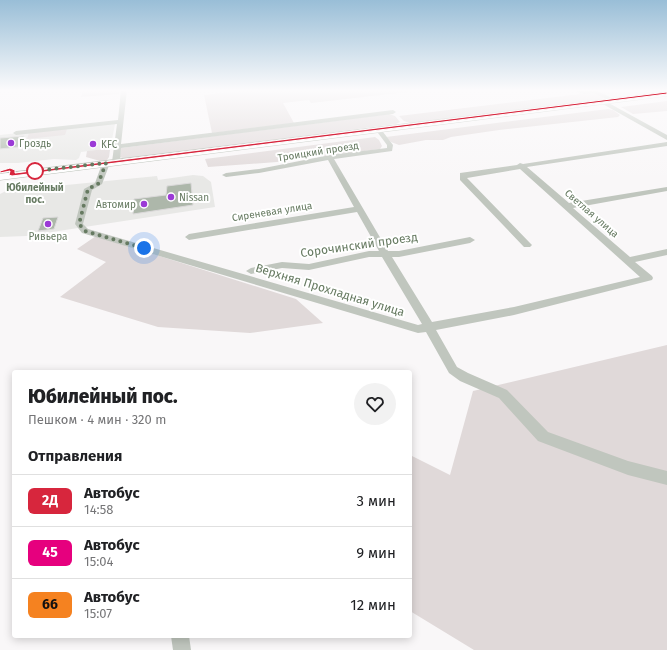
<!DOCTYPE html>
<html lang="ru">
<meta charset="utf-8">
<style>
:root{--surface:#fff;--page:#f2f2f2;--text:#202124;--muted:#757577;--line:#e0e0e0}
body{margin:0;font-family:"Fira Sans",sans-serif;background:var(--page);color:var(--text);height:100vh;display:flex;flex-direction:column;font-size:15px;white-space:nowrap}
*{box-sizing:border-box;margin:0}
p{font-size:13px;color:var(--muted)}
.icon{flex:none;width:22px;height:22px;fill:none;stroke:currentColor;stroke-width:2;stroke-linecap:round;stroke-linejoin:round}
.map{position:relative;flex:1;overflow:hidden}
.sheet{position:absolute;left:12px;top:370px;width:400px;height:268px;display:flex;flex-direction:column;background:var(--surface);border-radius:4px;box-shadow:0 2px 10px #0003}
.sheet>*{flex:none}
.badge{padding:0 8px;border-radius:6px;font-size:14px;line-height:26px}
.you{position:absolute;width:20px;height:20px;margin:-10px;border:3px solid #fff;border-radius:50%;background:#1a73e8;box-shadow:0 0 0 6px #1a73e833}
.map>.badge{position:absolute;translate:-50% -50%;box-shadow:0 0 0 2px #fff}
h2{padding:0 16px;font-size:15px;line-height:36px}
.round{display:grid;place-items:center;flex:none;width:42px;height:42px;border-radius:21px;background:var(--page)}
.head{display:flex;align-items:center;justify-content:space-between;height:68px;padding:0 16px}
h1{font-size:19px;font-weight:800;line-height:30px}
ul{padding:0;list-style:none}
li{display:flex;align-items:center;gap:12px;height:52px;padding:0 16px;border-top:1px solid var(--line)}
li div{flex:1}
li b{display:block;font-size:15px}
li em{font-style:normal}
li .badge{min-width:44px;font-weight:700;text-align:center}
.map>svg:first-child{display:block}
.built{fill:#e8e8e6}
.green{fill:#e0d9d9}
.building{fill:#adb7aa;stroke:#dbd9da}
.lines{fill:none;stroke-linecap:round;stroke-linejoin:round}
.major-casing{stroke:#b4bbb2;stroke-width:1}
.minor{fill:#c0c6be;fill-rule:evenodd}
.major{fill:#fff;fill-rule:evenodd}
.line{fill:#d7263d;stroke:#fff}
.walk{stroke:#667a61;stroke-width:4;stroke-dasharray:0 7.2}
.poi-dot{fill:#9b3ad6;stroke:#fff;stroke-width:1.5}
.stop-dot{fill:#fff;stroke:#d7263d;stroke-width:2}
.labels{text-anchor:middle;stroke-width:4;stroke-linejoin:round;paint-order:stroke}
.far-poi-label{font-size:10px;fill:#667a61;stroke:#fff;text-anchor:start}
.far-street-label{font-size:10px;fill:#667a61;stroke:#fff}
.far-stop-label{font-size:10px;font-weight:bold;fill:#667a61;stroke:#fff}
.street-label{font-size:12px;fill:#667a61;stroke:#fff}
</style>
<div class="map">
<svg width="667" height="650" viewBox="0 0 667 650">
<rect width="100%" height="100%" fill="#f9f7f8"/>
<g class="built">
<polygon points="597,90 667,90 667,92 617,98 606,95"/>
<polygon points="111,123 115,124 110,150 105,149 81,152 79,158 76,160 54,159 18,163 0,163 0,135"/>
<polygon points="193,175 203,176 211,182 215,207 26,236 0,237 0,194 6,191 157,176 158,180"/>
</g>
<g class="green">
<polygon points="83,90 119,90 119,94 81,97"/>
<polygon points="239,90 425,90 311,103 309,100 283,103 294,123 212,133 204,95 239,91"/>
<polygon points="574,90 589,90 603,97 603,99 410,123 404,121 399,116 580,94"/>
<polygon points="667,101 667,111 633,114 621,107"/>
<polygon points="608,109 613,110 620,115 618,117 499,130 451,137 443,140 426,140 399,145 391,142 386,137"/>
<polygon points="389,114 395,116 400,122 396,124 125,159 120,157 121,148"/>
<polygon points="67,129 65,135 27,139 29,133"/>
<polygon points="375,137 379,140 382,146 380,149 277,162 208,167 205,159"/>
<polygon points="105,149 110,150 109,157 107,160 100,161 86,157 87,151"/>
<polygon points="96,236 296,299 323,323 250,333 158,327 60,297 106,262 77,249"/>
<polygon points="667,345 667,650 474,650 410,611 410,455 450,475 473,391"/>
</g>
<g class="building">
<polygon points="24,136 19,147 0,149 0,138"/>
<polygon points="191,183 193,205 133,214 134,199 166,195 167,186"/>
<polygon points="58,217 54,229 38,231 43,218"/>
</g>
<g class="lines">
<defs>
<polygon id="major" points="667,92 667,96 0,180 0,174"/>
</defs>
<use href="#major" class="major-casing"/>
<g class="minor">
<polygon points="121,90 127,90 121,144 393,110 396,112 393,114 121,148 120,162 116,164 112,162 117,124 16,135 13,133 16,131 118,120"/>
<polygon points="573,90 596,90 616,100 613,102 593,93 584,94"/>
<polygon points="601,101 605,101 667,135 667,140 601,103"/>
<polygon points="376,128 380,128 393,145 392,151 334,159 388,251 399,251 470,237 475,240 470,243 399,257 392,257 432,322 514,307 640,277 520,169 467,178 530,243 532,245 530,247 524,247 460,180 460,173 517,165 520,163 523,164 667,142 667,146 527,167 569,203 667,187 667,191 573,208 630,257 667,249 667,255 635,262 652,276 653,278 652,280 514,315 436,330 457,367 468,373 507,390 548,432 628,461 667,471 667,485 628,475 538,441 499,398 460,381 449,373 426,332 418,333 82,233 75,224 84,189 95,183 103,161 109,161 110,163 102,184 92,190 83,224 88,229 418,325 422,324 382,257 369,257 309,270 282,268 251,274 246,271 251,268 282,262 309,264 369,251 379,251 357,212 189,240 185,237 189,234 354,207 328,160 259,173 226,177 222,175 226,173 259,169 330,155 387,148 387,145 375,129"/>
<polygon points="171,636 189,636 191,650 173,650"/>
</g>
<use href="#major" class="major"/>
</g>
<linearGradient id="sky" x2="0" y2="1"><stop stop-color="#99bed7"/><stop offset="0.5" stop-color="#fcfbfc"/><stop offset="1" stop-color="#fcfbfc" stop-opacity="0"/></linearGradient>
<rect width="667" height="181" fill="url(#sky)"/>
<polygon class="line" points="667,92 667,94 12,176 9,175 10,171 0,173 0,171 10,168 15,170 15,173"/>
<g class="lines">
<polyline class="walk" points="35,171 106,163 98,184 88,189 79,224 85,231 144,248"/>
</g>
<g class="poi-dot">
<circle cx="11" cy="143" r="4"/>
<circle cx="93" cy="144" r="4"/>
<circle cx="171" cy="197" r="4"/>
<circle cx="144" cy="204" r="4"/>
<circle cx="48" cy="224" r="4"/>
</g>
<circle class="stop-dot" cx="35" cy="171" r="8"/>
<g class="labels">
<g class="far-poi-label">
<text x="19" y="147">Гроздь</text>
<text x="101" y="148">KFC</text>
<text x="179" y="201">Nissan</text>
<text x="136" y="208" text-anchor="end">Автомир</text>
<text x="48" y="240" text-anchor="middle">Ривьера</text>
</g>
<g class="far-street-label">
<text transform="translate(318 151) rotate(-9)" y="4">Троицкий проезд</text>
<text transform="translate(272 211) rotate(-9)" y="4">Сиреневая улица</text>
<text transform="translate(592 213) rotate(41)" y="4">Светлая улица</text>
</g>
<g class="far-stop-label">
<text x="35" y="191">Юбилейный<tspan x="35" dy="12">пос.</tspan></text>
</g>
<g class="street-label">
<text transform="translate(359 245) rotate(-8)" y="4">Сорочинский проезд</text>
<text transform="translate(330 290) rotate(17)" y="4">Верхняя Прохладная улица</text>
</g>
</g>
</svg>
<div class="you" style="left:144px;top:248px"></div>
<section class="sheet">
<div class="head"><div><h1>Юбилейный пос.</h1><p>Пешком · 4 мин · 320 m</p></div><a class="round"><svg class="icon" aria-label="heart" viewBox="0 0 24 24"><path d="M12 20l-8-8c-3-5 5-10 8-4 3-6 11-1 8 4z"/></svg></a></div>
<h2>Отправления</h2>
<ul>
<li><span class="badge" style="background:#d7263d;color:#fff">2Д</span><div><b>Автобус</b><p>14:58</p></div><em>3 мин</em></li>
<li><span class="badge" style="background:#e6007e;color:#fff">45</span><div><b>Автобус</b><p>15:04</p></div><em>9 мин</em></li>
<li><span class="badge" style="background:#f58220;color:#111">66</span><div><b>Автобус</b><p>15:07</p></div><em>12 мин</em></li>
</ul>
</section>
</div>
